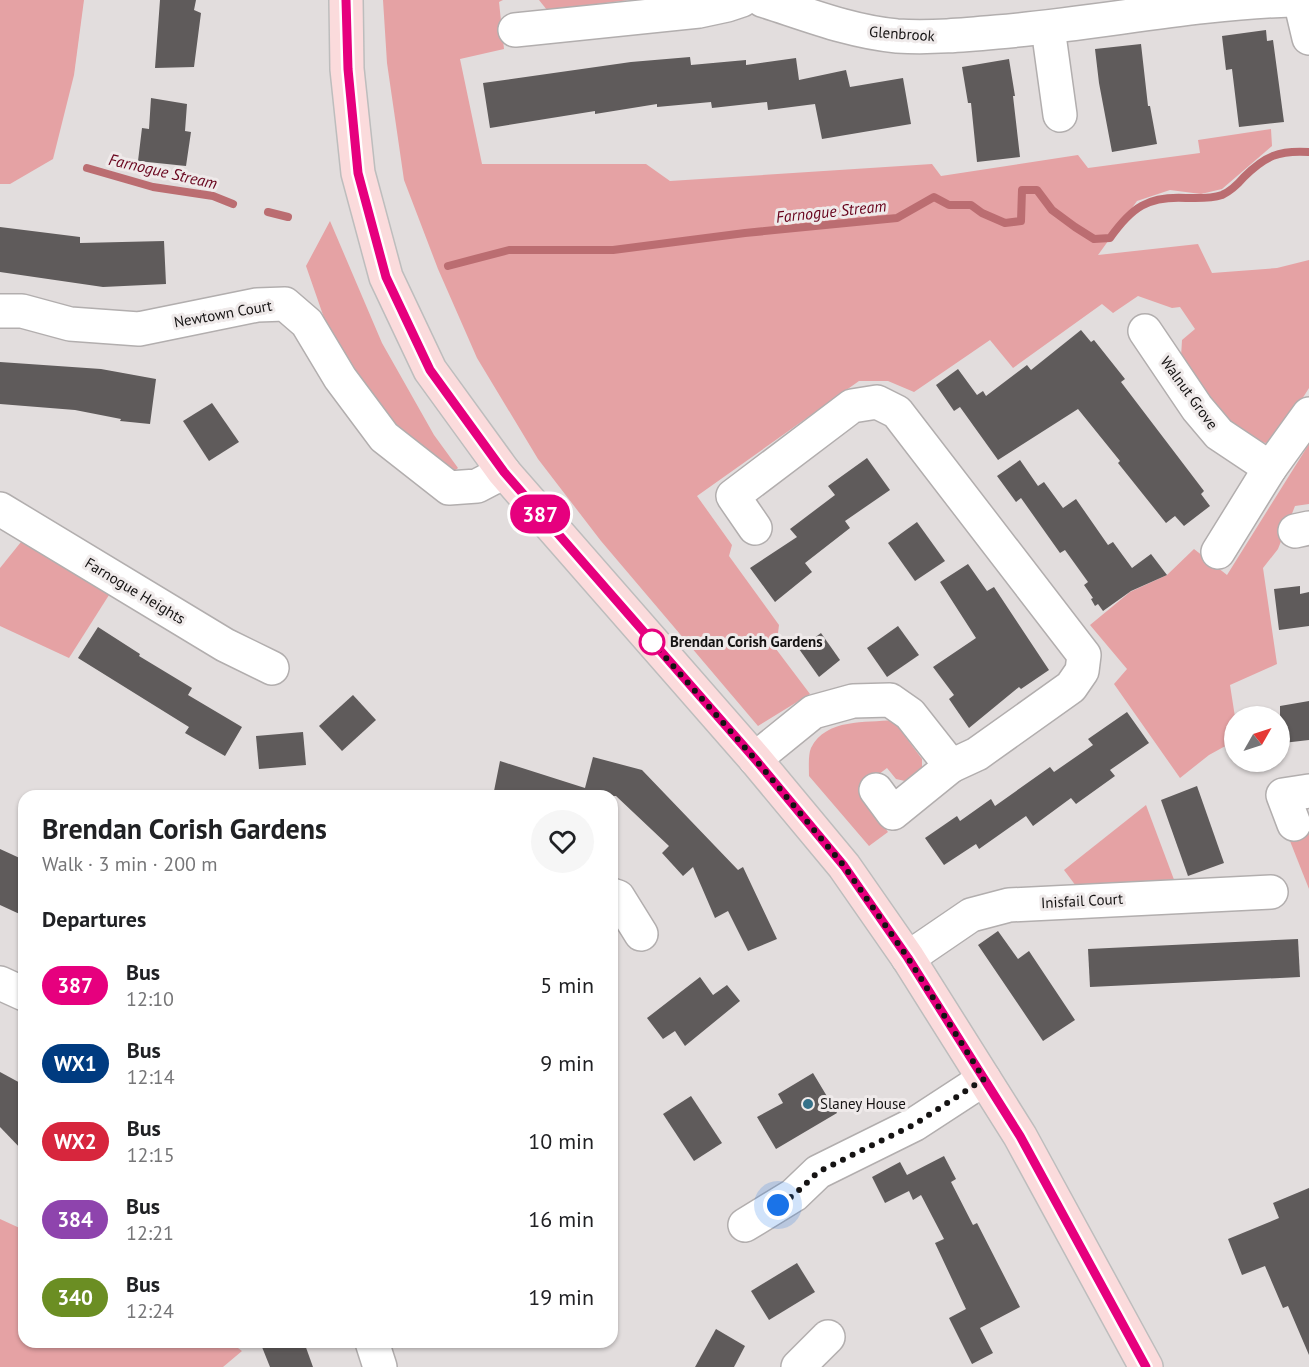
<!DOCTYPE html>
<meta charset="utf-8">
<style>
:root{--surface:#fff;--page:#f6f6f6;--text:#202124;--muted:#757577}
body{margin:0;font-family:"PT Sans",sans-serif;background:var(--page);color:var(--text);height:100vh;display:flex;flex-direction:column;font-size:22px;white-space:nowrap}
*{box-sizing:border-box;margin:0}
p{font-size:20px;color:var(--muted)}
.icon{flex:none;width:33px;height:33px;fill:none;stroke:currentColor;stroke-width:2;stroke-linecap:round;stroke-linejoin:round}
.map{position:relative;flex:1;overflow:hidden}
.panel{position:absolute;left:18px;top:790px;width:600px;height:558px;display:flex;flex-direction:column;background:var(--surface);border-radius:18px;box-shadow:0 2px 4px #0004}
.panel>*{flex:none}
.badge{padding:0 12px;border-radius:20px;font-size:21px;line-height:39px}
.needle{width:39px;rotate:51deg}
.buttons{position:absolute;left:1224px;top:706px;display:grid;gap:12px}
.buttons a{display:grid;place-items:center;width:66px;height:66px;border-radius:50%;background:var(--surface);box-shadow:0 2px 4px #0004;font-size:30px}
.you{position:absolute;width:30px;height:30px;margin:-15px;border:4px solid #fff;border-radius:50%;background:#1a73e8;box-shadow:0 0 0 9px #1a73e833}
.map>.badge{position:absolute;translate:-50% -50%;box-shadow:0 0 0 3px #fff}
h2{padding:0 24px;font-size:22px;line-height:54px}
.round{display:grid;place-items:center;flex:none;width:63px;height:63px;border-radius:32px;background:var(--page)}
.headline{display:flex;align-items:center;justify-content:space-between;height:102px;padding:0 24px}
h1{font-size:28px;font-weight:800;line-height:45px}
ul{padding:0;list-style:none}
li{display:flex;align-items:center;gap:18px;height:78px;padding:0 24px}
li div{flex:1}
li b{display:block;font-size:22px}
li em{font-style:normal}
li .badge{min-width:66px;font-weight:700;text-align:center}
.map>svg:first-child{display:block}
.green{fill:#e5a2a4}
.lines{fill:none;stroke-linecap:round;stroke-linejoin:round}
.stream{stroke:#bb6d71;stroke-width:8}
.building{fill:#5f5b5b}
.minor-casing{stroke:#b2aeae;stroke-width:36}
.major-casing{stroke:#bdbdbd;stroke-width:36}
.minor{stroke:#fff;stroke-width:33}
.major{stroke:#fbdbdc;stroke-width:33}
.line-casing{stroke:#fff;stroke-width:14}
.line{stroke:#e6007e;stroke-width:9}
.walk{stroke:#151313;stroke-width:6;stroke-dasharray:0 10.8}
.stop-dot{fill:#fff;stroke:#e6007e;stroke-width:3}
.poi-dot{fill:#357189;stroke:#efeaea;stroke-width:2}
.labels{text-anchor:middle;stroke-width:6;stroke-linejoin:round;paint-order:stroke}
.street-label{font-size:15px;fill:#151313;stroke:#efeaea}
.stop-label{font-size:15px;font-weight:bold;fill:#151313;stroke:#efeaea;text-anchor:start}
.poi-label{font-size:15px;fill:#151313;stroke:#efeaea;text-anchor:start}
.water-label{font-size:16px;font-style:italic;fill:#68031c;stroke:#efeaea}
</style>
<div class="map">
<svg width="1309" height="1367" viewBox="0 0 1309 1367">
<rect width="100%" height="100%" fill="#e2dddd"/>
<g class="green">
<polygon points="0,0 84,0 74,75 53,159 10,184 0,184"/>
<polygon points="383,0 503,0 499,2 504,49 460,59 482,164 646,164 670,181 932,164 941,176 1078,155 1088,168 1200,153 1198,140 1271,129 1272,146 1222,189 1201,194 1170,190 1137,201 1098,255 1198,244 1212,273 1277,268 1309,260 1309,388 1277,439 1266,443 1255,441 1235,429 1212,407 1181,357 1182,340 1195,329 1180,307 1172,308 1138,296 1113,313 1102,304 1013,368 990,340 914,392 888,381 859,381 697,496 732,545 729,556 779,625 776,649 810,694 758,726 601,541 538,459 477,358 438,269 404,180 387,63"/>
<polygon points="539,0 630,0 547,10"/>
<polygon points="330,221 382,343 434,435 458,468 452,473 398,435 331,338 306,266"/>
<polygon points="1309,444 1309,504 1295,506 1278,549 1263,568 1277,664 1230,685 1235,717 1234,736 1229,744 1209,755 1180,778 1114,684 1127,669 1090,625 1130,592 1167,575 1194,549 1227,575"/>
<polygon points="21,542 109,595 69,658 0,626 0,568"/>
<path d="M893,720L922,759V767L905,781L896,779L887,768L858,790L888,832L869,846L809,776C809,768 808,755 811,748C826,718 866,723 893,720Z"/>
<polygon points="1146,805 1176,885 1076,886 1064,870"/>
<polygon points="1309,827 1309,889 1286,831"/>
<polygon points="0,1219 24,1230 24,1342 230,1342 242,1351 223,1367 0,1367"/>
</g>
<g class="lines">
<g class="stream">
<polyline points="87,168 153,187 213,196 233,204"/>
<polyline points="268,212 288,217"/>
<path d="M448,266L509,250H613L745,233L897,218L934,197L949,205H971L982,213L1005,223L1021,221L1022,190H1037L1052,210L1075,227L1094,239L1110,238C1132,207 1148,196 1186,198C1199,198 1210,199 1222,195C1231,191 1238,184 1244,177C1265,156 1279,150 1309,152"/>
</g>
</g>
<g class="building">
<polygon points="160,0 196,0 194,10 201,13 194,67 155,68"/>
<polygon points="1266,30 1267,41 1273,40 1284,122 1239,127 1232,69 1226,70 1222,36"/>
<polygon points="1141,44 1148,106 1150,106 1157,144 1112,152 1099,83 1095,49"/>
<polygon points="690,57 691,65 746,60 746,65 796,58 799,80 846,70 850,87 903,78 911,124 822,139 815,104 768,110 767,102 712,108 711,102 657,107 657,104 595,114 595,111 490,128 483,83 631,62"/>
<polygon points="1009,59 1015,96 1013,96 1020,157 977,162 971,103 968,103 962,67"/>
<polygon points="151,98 187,104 185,131 191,132 186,166 138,161 142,128 149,129"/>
<polygon points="0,227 80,237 80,243 164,241 166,284 103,287 0,272"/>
<polygon points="1081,330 1091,342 1094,340 1125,379 1121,382 1204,491 1201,494 1210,506 1184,526 1175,516 1166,523 1118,463 1120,461 1078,409 998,460 960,407 954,411 936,385 958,369 977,395 983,391 986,396 1027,365 1031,370"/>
<polygon points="0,362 101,369 156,379 150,424 120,421 121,419 75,410 0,404"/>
<polygon points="212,403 239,442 209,461 183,421"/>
<polygon points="867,458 890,490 845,521 850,528 805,563 812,572 775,602 750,568 797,537 790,529 835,495 828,486"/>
<polygon points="1020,460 1038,486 1044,482 1063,508 1076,499 1108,545 1113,542 1132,568 1151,554 1167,575 1131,591 1103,611 1098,604 1095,606 1091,599 1093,598 1084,585 1088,582 1065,550 1060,553 1021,498 1016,502 997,476"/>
<polygon points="917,522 945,561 915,581 888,543"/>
<polygon points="968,564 987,591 994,587 1049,670 1021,689 1019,687 969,728 949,699 954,695 933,667 976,638 940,582"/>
<polygon points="1300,586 1300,594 1309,592 1309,626 1279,630 1274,589"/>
<polygon points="898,626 919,655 887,677 867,648"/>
<polygon points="98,627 140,654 139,656 192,688 188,695 242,727 225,756 185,733 189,727 78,658"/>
<polygon points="821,633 840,660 819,677 799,649"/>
<polygon points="353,695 376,720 342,751 319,726"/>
<polygon points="1309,701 1309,740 1283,743 1280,725 1280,706"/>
<polygon points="1127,712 1149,743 1110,770 1115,776 1076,804 1071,798 1033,826 1026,816 979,849 976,844 944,865 925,838 957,816 960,821 991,799 995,806 1050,767 1054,772 1093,745 1088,739"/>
<polygon points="303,732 306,765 259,769 256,736"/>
<polygon points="593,757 642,770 738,870 743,867 777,939 748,951 728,911 715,918 693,867 683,876 662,853 669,846 616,796 493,796 500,761 585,788"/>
<polygon points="1197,786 1224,863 1188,876 1161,800"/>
<polygon points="0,849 24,860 24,916 0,905"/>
<polygon points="998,931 1018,959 1029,951 1075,1020 1043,1041 978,945"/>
<polygon points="1298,939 1300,977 1090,987 1088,949"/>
<polygon points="700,977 713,995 727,985 740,1001 685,1046 675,1031 663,1039 647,1018"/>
<polygon points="0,1072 24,1085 24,1152 0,1127"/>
<polygon points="813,1073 837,1113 776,1149 757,1117 783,1103 778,1094"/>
<polygon points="691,1096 722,1143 694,1161 663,1114"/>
<polygon points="944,1156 956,1179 951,1182 973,1225 977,1223 1020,1307 980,1328 993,1353 972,1364 949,1318 966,1309 935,1243 944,1239 921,1195 913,1200 909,1191 885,1203 872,1177 900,1162 907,1175"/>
<polygon points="1309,1188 1309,1355 1288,1306 1283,1308 1265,1266 1242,1275 1228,1239 1279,1218 1273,1203"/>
<polygon points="797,1263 815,1292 769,1320 751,1291"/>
<polygon points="716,1329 745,1346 734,1367 695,1367"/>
<polygon points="260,1342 304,1342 313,1367 270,1367"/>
</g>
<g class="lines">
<defs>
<g id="minor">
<path d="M762,0C806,14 851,32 897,36C931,38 964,35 997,32C1095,24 1193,3 1291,0"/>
<polyline points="1300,0 1309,38"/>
<polyline points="1048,28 1060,115"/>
<polyline points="515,30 699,11 727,5 742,0"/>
<polyline points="0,311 22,311 70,324 139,329 257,305 285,304 307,323 340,378 384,437 449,488 477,486 504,472"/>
<polyline points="1145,331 1197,408 1219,434 1270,468"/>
<polyline points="0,509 225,645 272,668"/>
<polyline points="1295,531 1309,528"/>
<polyline points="1218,552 1270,468 1309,414"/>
<polyline points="755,759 813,712 853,701 890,700 910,714 951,766 977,754 1071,687 1082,671 1084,655 897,412 877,402 852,406 733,496 755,528"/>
<polyline points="876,790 893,813 951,766"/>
<polyline points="1294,824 1283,795 1309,791"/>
<polyline points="612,895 618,897 641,934"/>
<polyline points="908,958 971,915 1009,905 1271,892"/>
<polyline points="0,983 24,994"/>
<polyline points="745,1225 794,1195 818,1172 915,1124 984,1079"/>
<polyline points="372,1342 380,1367"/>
<polyline points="798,1367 828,1337"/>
</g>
<polyline id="major" points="346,0 347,69 358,173 386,277 430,370 504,472 755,759 844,866 908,958 1020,1136 1146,1367"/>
</defs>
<use href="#minor" class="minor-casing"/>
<use href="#major" class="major-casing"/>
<use href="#minor" class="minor"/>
<use href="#major" class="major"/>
</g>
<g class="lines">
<defs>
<polyline id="line" points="346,0 348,69 358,173 386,277 430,370 504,472 755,759 844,866 908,958 1020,1136 1146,1367"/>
</defs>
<use href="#line" class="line-casing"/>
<use href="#line" class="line"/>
<polyline class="walk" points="652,642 755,759 844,866 908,958 984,1079 915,1124 818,1172 794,1195 778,1205"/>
</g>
<circle class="stop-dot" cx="652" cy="642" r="12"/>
<circle class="poi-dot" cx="808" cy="1104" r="6"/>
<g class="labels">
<g class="street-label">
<text transform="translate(902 34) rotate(4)" y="5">Glenbrook</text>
<text transform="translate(223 314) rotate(-10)" y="5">Newtown Court</text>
<text transform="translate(1189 393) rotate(54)" y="5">Walnut Grove</text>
<text transform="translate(135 591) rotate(31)" y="5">Farnogue Heights</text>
<text transform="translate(1082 901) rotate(-3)" y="5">Inisfail Court</text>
</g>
<g class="stop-label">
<text x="670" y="647">Brendan Corish Gardens</text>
</g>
<g class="poi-label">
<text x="820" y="1109">Slaney House</text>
</g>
<g class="water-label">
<text transform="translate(163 171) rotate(13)" y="6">Farnogue Stream</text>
<text transform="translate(831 211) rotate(-6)" y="6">Farnogue Stream</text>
</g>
</g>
</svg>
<div class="buttons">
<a><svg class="needle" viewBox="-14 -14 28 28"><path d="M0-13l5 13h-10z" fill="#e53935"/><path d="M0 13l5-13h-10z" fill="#757577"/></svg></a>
</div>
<div class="you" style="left:778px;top:1205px"></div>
<b class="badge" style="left:540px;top:514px;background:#e6007e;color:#fff">387</b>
<section class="panel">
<div class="headline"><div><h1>Brendan Corish Gardens</h1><p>Walk · 3 min · 200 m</p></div><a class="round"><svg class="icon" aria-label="heart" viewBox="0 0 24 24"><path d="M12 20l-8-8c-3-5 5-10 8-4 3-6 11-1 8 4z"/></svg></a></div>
<h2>Departures</h2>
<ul>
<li><span class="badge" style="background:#e6007e;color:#fff">387</span><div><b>Bus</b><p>12:10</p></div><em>5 min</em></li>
<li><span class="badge" style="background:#003b80;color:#fff">WX1</span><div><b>Bus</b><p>12:14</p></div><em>9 min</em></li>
<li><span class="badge" style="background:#d7263d;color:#fff">WX2</span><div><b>Bus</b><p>12:15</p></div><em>10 min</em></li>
<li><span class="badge" style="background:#8e44ad;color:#fff">384</span><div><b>Bus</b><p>12:21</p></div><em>16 min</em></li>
<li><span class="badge" style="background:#6b8e23;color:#fff">340</span><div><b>Bus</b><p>12:24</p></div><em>19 min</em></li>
</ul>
</section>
</div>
